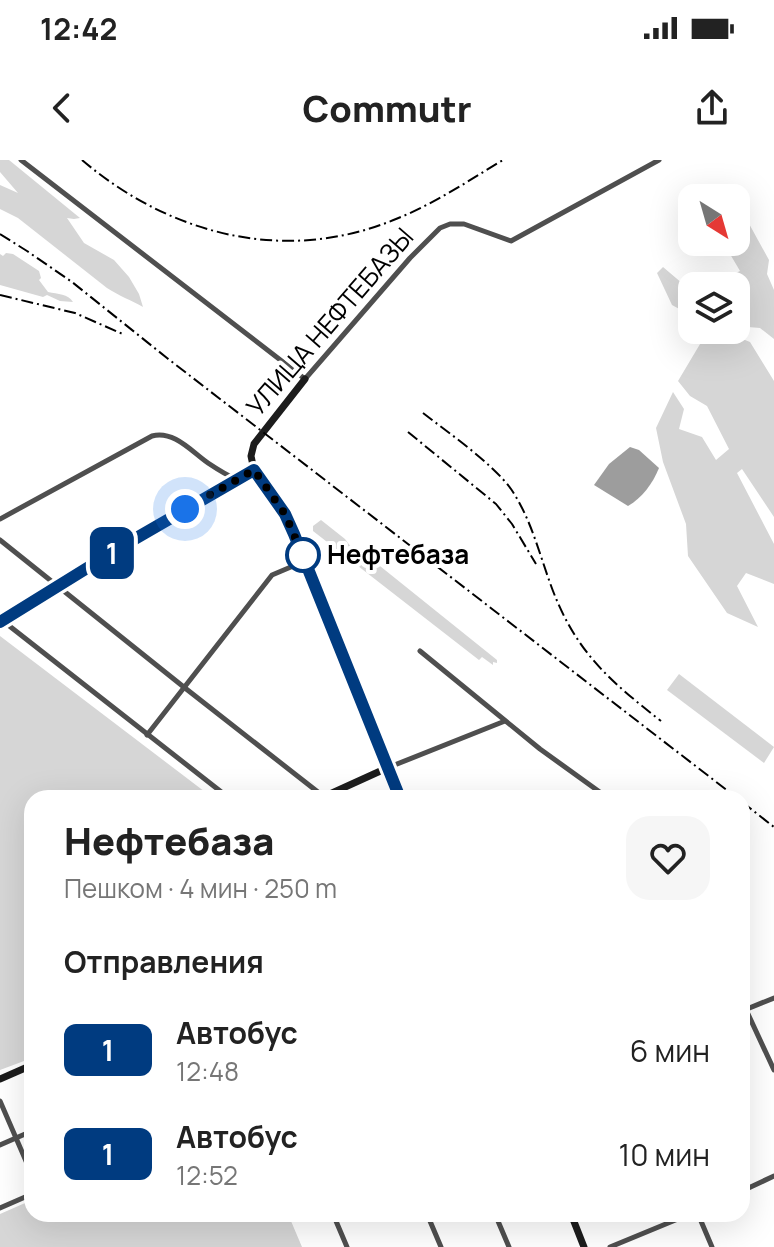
<!DOCTYPE html>
<html lang="ru">
<meta charset="utf-8">
<style>
:root{--surface:#fff;--page:#f6f6f6;--text:#222;--muted:#767676}
body{margin:0;font-family:Manrope,sans-serif;background:var(--page);color:var(--text);height:100vh;display:flex;flex-direction:column;font-size:30px;white-space:nowrap}
*{box-sizing:border-box;margin:0}
p{font-size:26px;color:var(--muted)}
.icon{flex:none;width:44px;height:44px;fill:none;stroke:currentColor;stroke-width:2;stroke-linecap:round;stroke-linejoin:round}
.map{position:relative;flex:1;overflow:hidden}
.sheet{position:absolute;left:24px;top:630px;width:726px;height:432px;display:flex;flex-direction:column;background:var(--surface);border-radius:24px;box-shadow:0 8px 32px #0002}
.sheet>*{flex:none}
.badge{padding:0 16px;border-radius:12px;font-size:28px;line-height:52px}
.needle{width:52px;rotate:143deg}
.buttons{position:absolute;left:678px;top:24px;display:grid;gap:16px}
.buttons a{display:grid;place-items:center;width:72px;height:72px;border-radius:16px;background:var(--surface);box-shadow:0 8px 32px #0002;font-size:40px}
.you{position:absolute;width:40px;height:40px;margin:-20px;border:6px solid #fff;border-radius:50%;background:#1a73e8;box-shadow:0 0 0 12px #1a73e833}
.map>.badge{position:absolute;translate:-50% -50%;box-shadow:0 0 0 4px #fff}
h2{padding:0 40px;font-size:30px;line-height:72px}
.round{display:grid;place-items:center;flex:none;width:84px;height:84px;border-radius:24px;background:var(--page)}
.overview{display:flex;align-items:center;justify-content:space-between;height:136px;padding:0 40px}
h1{font-size:38px;font-weight:800;line-height:60px}
ul{padding:0;list-style:none}
li{display:flex;align-items:center;gap:24px;height:104px;padding:0 40px}
li div{flex:1}
li b{display:block;font-size:30px}
li em{font-style:normal}
li .badge{min-width:88px;font-weight:700;text-align:center}
.status{display:flex;justify-content:space-between;align-items:center;height:56px;padding:0 40px;background:var(--surface);direction:ltr}
.status svg{height:22px;fill:currentColor}
header{display:flex;justify-content:space-between;align-items:center;height:104px;padding:0 40px;background:var(--surface);font-size:36px;font-weight:800}
.map>svg:first-child{display:block}
.green{fill:#d6d6d6}
.water{fill:#9d9d9d}
.lines{fill:none;stroke-linecap:round;stroke-linejoin:round}
.street{stroke:#4f4f4f;stroke-width:5}
.secondary{stroke:#1c1c1c;stroke-width:7}
.rail{stroke:#000;stroke-width:2;stroke-dasharray:12 4 2 4;stroke-linecap:butt}
.line-casing{stroke:#fff;stroke-width:18}
.line{stroke:#003b80;stroke-width:12}
.walk{stroke:#000;stroke-width:8;stroke-dasharray:0 14.4}
.stop-dot{fill:#fff;stroke:#003b80;stroke-width:4}
.labels{text-anchor:middle;stroke-width:8;stroke-linejoin:round;paint-order:stroke}
.street-label{font-size:26px;fill:#000;stroke:#fff}
.stop-label{font-size:26px;font-weight:bold;fill:#000;stroke:#fff;text-anchor:start}
</style>
<div class="status"><b>12:42</b><svg viewBox="0 0 49 12"><path d="M0 12V9h3v3zM5 12V6h3v6zM10 12V3h3v9zM15 12V0h3v12zM26 1h20v11H26zM47 4h2v5h-2z"/></svg></div>
<header><svg class="icon" aria-label="back" viewBox="0 0 24 24"><path d="M15 5l-7 7 7 7"/></svg>Commutr<svg class="icon" aria-label="share" viewBox="0 0 24 24"><path d="M12 15V3M7 8l5-5 5 5M5 13v7h14v-7"/></svg></header>
<div class="map">
<svg width="774" height="1087" viewBox="0 0 774 1087">
<rect width="100%" height="100%" fill="#fff"/>
<g class="green">
<path d="M0,0H9L80,58L74,59L67,58L84,83L114,100L129,117L139,134L143,147C131,140 119,136 107,128L18,58L0,49V25L18,33L0,12Z"/>
<polygon points="736,40 769,100 767,114 774,130 774,179 760,168 736,166 736,126 692,126 692,156 672,145 657,113 663,107 683,124 715,123 740,111 723,82 736,82"/>
<path d="M6,93L13,94L39,111L41,118L39,120L48,132C58,134 68,134 73,142L60,141L47,135L43,137L0,125V94L3,96Z"/>
<polygon points="706,174 735,176 750,182 774,221 774,357 742,309 737,313 774,384 774,424 746,413 737,426 758,467 727,453 688,396 686,364 663,302 656,268 673,232 684,249 679,269 702,277 716,300 729,289 707,246 690,236 678,221"/>
<polygon points="321,360 345,379 357,395 365,394 497,500 497,503 493,502 493,505 482,497 479,500 313,371 313,366"/>
<polygon points="0,476 213,638 32,638 32,898 0,910"/>
<polygon points="679,514 774,587 764,603 667,530"/>
<polygon points="32,1040 32,1054 288,1054 302,1087 0,1087 0,1054"/>
</g>
<path class="water" d="M630,287L639,290L659,308C653,323 642,338 628,346L594,325L609,304Z"/>
<g class="lines">
<g class="street">
<polyline points="21,0 305,219 410,98 440,68 450,64 464,64 511,81 659,0"/>
<path d="M0,359L152,276C174,270 192,292 208,303C217,309 226,315 236,319"/>
<polyline points="0,380 185,528 323,636"/>
<polyline points="3,461 229,638"/>
<polyline points="420,491 540,589 608,638"/>
<polyline points="147,575 272,415 305,401"/>
<polyline points="387,608 505,561"/>
<polyline points="742,841 774,910"/>
<polyline points="742,851 774,838"/>
<polyline points="0,941 32,1015"/>
<polyline points="0,985 32,971"/>
<polyline points="742,1031 774,1016"/>
<polyline points="0,1048 32,1034"/>
<polyline points="333,1054 347,1087"/>
<polyline points="427,1054 441,1087"/>
<polyline points="495,1054 509,1087"/>
<polyline points="698,1054 712,1087"/>
<polyline points="610,1087 690,1054"/>
</g>
<g class="secondary">
<polyline points="305,219 254,284 251,296 254,310 285,354 294,374 400,638"/>
<polyline points="0,462 126,384 254,310"/>
<polyline points="321,638 387,608"/>
<polyline points="0,919 32,905"/>
<polyline points="571,1054 584,1087"/>
</g>
<g class="rail">
<path d="M82,0C170,75 286,105 396,59C434,44 468,21 503,0"/>
<polyline points="0,74 27,91 72,122 167,198 737,638"/>
<polyline points="0,135 75,153 125,175"/>
<path d="M423,253C450,274 492,303 511,329C532,360 540,397 553,431C577,493 610,521 661,561"/>
<polyline points="408,272 496,344 512,364 536,404"/>
<polyline points="742,642 774,667"/>
</g>
</g>
<g class="lines">
<defs>
<polyline id="line" points="0,462 126,384 254,310 285,354 294,374 400,638"/>
</defs>
<use href="#line" class="line-casing"/>
<use href="#line" class="line"/>
<polyline class="walk" points="185,349 254,310 285,354 305,401 303,395"/>
</g>
<circle class="stop-dot" cx="303" cy="395" r="16"/>
<g class="labels">
<g class="street-label">
<text transform="translate(330 162) rotate(-49)" y="9">УЛИЦА НЕФТЕБАЗЫ</text>
</g>
<g class="stop-label">
<text x="327" y="404">Нефтебаза</text>
</g>
</g>
</svg>
<div class="buttons">
<a><svg class="needle" viewBox="-14 -14 28 28"><path d="M0-13l5 13h-10z" fill="#e53935"/><path d="M0 13l5-13h-10z" fill="#767676"/></svg></a>
<a><svg class="icon" aria-label="layers" viewBox="0 0 24 24"><path d="M12 4l9 5-9 5-9-5zM3 14l9 5 9-5"/></svg></a>
</div>
<div class="you" style="left:185px;top:349px"></div>
<b class="badge" style="left:112px;top:393px;background:#003b80;color:#fff">1</b>
<section class="sheet">
<div class="overview"><div><h1>Нефтебаза</h1><p>Пешком · 4 мин · 250 m</p></div><a class="round"><svg class="icon" aria-label="heart" viewBox="0 0 24 24"><path d="M12 20l-8-8c-3-5 5-10 8-4 3-6 11-1 8 4z"/></svg></a></div>
<h2>Отправления</h2>
<ul>
<li><span class="badge" style="background:#003b80;color:#fff">1</span><div><b>Автобус</b><p>12:48</p></div><em>6 мин</em></li>
<li><span class="badge" style="background:#003b80;color:#fff">1</span><div><b>Автобус</b><p>12:52</p></div><em>10 мин</em></li>
</ul>
</section>
</div>
